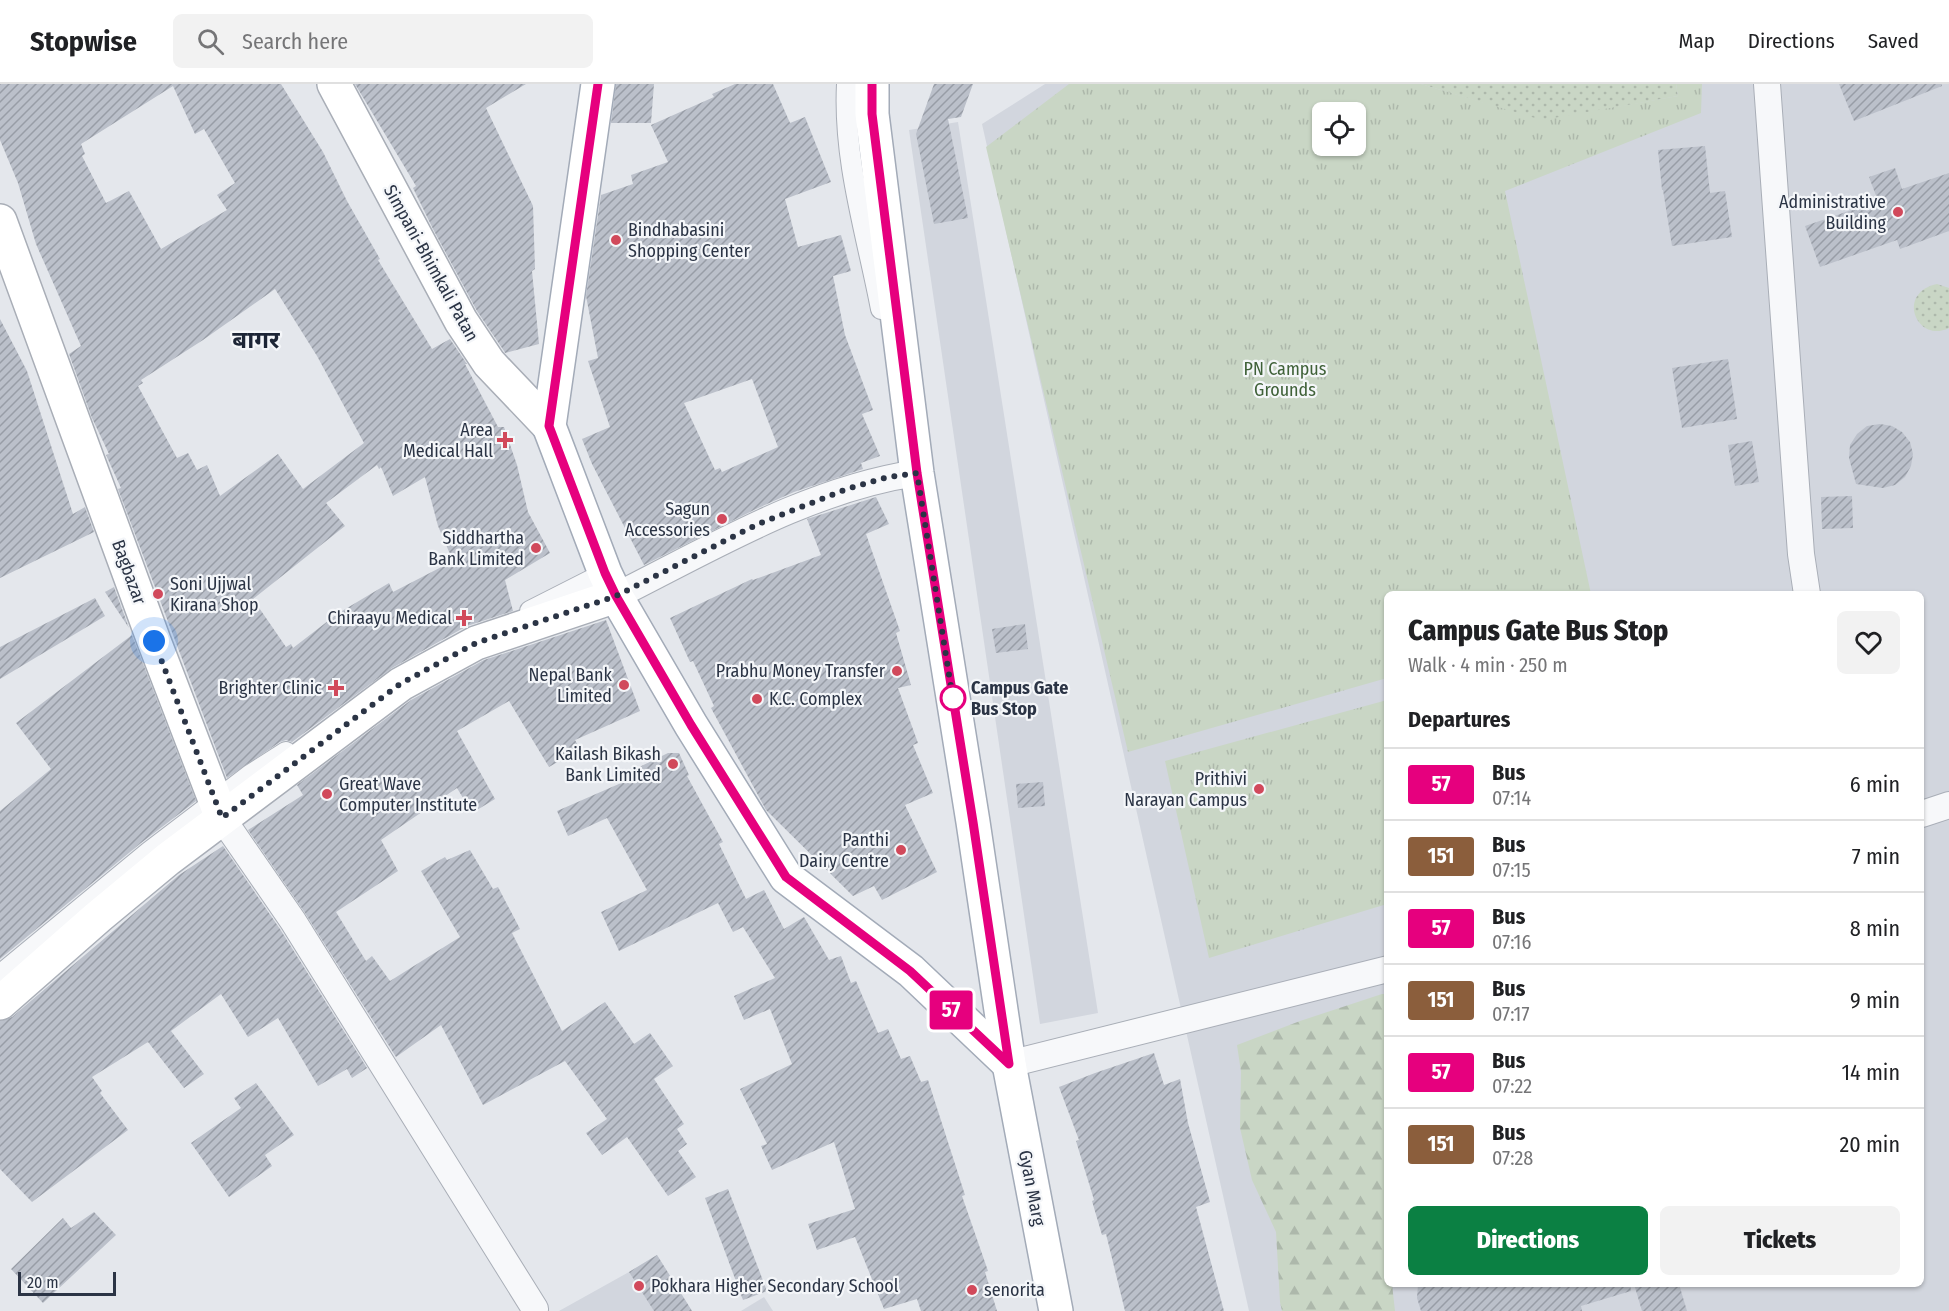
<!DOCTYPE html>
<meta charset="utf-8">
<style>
:root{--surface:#fff;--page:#f2f2f2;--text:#202124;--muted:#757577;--line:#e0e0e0;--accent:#0b8043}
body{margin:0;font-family:"Fira Sans Condensed","Noto Sans Devanagari",sans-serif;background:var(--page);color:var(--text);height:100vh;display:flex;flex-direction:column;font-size:22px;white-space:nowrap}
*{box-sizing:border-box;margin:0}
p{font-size:20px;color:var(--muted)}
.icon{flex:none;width:33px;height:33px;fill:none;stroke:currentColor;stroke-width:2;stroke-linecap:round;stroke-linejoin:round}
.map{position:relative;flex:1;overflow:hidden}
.panel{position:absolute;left:1384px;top:507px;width:540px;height:696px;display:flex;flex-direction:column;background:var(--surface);border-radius:9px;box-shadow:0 2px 4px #0004}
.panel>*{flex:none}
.badge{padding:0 12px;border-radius:4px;font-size:21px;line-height:39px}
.controls{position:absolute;left:1312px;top:18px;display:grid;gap:12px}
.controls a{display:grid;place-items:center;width:54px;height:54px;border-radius:9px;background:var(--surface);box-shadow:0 2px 4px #0004;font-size:30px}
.scale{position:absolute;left:18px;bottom:15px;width:98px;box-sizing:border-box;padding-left:6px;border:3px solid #2b3445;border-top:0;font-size:16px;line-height:21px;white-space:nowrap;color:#2b3445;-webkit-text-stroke:4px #f4f6f9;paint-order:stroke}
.you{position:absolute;width:30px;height:30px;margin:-15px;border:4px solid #fff;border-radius:50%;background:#1a73e8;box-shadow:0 0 0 9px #1a73e833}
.map>.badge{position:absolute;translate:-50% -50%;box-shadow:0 0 0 3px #fff}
h2{padding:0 24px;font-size:22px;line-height:54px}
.round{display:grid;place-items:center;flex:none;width:63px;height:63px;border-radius:9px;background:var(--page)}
.overview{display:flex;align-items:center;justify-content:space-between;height:102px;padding:0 24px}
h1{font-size:28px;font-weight:800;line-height:45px}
.primary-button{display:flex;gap:12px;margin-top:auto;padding:12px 24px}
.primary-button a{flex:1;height:69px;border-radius:9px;background:var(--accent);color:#fff;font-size:24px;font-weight:800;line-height:69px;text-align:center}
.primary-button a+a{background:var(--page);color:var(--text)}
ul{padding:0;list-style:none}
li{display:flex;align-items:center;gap:18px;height:72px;padding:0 24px;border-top:2px solid var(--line)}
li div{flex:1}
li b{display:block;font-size:22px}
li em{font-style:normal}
li .badge{min-width:66px;font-weight:700;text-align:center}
header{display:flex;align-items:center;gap:36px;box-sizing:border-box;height:84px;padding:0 30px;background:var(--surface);border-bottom:2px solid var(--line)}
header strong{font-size:28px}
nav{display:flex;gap:33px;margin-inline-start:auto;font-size:21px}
.search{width:420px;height:54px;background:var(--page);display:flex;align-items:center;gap:15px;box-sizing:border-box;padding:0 21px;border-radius:9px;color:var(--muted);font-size:22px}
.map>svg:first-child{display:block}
.built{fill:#d2d6de;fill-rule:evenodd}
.grass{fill:url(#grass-dots)}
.forest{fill:url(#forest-firs)}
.park{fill:url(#park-tufts);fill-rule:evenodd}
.building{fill:url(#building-hatch);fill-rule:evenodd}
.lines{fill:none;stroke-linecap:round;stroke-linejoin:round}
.pedestrian-casing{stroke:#a9aeb7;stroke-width:22}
.minor-casing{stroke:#a9aeb7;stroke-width:28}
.secondary-casing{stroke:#a9aeb7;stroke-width:36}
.primary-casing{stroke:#a3abb8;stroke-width:36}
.pedestrian{stroke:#f7f8fa;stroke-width:20}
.minor{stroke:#f7f8fa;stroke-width:26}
.secondary{stroke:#fff;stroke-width:33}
.primary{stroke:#fff;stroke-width:33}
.line-casing{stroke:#fff;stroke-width:14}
.line{stroke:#e6007e;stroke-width:9}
.walk{stroke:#2b3445;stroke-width:6;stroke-dasharray:0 10.8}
.poi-dot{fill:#d1495b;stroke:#f4f6f9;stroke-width:2}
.stop-dot{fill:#fff;stroke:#e6007e;stroke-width:3}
.labels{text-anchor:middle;stroke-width:4.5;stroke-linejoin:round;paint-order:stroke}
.poi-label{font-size:18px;fill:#2b3445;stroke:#f4f6f9;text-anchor:end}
.street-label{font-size:18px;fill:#2b3445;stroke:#f4f6f9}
.park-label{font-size:18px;fill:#3f6138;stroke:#f4f6f9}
.stop-label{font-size:18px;font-weight:bold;fill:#2b3445;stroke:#f4f6f9;text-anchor:start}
.district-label{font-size:24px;font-weight:bold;fill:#1d2536;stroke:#f4f6f9}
</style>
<header>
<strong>Stopwise</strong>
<div class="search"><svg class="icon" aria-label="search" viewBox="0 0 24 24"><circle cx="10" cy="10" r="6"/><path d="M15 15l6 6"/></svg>Search here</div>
<nav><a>Map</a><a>Directions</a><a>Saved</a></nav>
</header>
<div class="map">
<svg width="1949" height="1227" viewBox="0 0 1949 1227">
<defs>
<pattern id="grass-dots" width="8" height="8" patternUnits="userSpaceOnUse" patternTransform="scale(1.5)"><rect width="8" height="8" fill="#c9d6c5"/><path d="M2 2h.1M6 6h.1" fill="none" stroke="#adb8ab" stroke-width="1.8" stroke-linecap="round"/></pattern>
<pattern id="forest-firs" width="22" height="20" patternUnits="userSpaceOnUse" patternTransform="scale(1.5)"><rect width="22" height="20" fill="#c9d6c5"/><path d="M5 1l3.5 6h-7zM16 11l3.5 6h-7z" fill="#adb8ab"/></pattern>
<pattern id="park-tufts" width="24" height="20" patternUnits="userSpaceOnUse" patternTransform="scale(1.5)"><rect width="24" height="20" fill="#c9d6c5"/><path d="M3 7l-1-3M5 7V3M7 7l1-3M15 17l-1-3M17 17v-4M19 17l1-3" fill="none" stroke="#adb8ab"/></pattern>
<pattern id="building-hatch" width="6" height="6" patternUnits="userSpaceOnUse" patternTransform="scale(1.5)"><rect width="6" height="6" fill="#bbc0ca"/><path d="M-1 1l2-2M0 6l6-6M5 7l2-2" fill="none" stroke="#989da6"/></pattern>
</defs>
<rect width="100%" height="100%" fill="#e4e7ec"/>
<g class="built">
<path d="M1045,0H1949V1227H1249L982,40ZM1323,28H1356V62H1323ZM1388,510H1922V1200H1388Z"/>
<polygon points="958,38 1098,929 1040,940 909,46"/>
<polygon points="657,1171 692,1227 559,1227 629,1188"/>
<polygon points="764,1213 773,1227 741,1227"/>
</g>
<g class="grass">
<polygon points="1421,0 1676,0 1678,12 1542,37"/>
<path d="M1937,200L1949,204V244C1917,260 1895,209 1937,200Z"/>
</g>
<polygon class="forest" points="1382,910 1387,910 1388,1200 1392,1200 1395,1227 1282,1227 1280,1218 1276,1148 1252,1096 1240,1044 1241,988 1237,961 1300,937"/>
<g class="park">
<path d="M1069,0H1421L1542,36L1678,12L1676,0H1702L1701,29L1505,107L1591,510H1388L1387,594L1128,668L986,63ZM1323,28H1356V62H1323Z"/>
<polygon points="1387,616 1387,820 1209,874 1165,677"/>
</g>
<g class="building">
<path d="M0,0H281L323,68L347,117L380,175L378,176L432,265L450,255L467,280H465L498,343H504L517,381L528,428L550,469L505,496L513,527L467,542L392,584L292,658L286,656L280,658L227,694L118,405L121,404L106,371L109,370L92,334L69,270L81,262L36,160L18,99L0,56ZM173,2L195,50L204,45L235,99L217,111L227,126L161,165L129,107L106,119L82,72L85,70L81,60ZM275,205L317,272L364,359L303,405L278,370L220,412L207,381L197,386L188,369L177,374L138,302L143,299L141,296L203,256ZM377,381L379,385L381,383L393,412L425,393L438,442L453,477L393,508L389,499L337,530L293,564L291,560L286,563L253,515L345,442L326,419Z"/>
<polygon points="355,0 526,0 486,24 533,122 535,185 532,187 539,260 505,269 504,267 477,227 433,145 413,104 416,102"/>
<polygon points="616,0 654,0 651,39 611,39"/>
<path d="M735,0H773L790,39L805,33L831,98L785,115L798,163L841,151L851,187L833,192L845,251L873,326L862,330L880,372L861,379L863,385L794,408L756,425L644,481L592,380L582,355L610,343L588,277L598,274L586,212L601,111L633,100L631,91L668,78L651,41L714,13L712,10ZM752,295L778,363L722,388L720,384L715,386L684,319Z"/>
<polygon points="934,0 973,0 961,33 948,35 968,134 934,140 916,50"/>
<polygon points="1839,0 1942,0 1942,2 1854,37"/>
<polygon points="1705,62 1710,109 1725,107 1732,153 1672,162 1663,106 1662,106 1658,66"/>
<polygon points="1895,84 1902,105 1949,89 1949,147 1900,165 1897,156 1820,183 1805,142 1878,117 1869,93"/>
<polygon points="0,235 27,287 73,430 85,423 94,448 0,494"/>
<polygon points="1728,275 1737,335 1682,344 1672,284"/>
<polygon points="1880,340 1892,342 1902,348 1910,358 1913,370 1911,382 1905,393 1895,401 1883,404 1856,400 1849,374 1850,361 1857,350 1867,342"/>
<polygon points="1752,357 1759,398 1735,402 1728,361"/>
<polygon points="1852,412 1853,444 1822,445 1821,413"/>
<polygon points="876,413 889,440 866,450 900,547 896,549 911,601 898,604 918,659 913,661 933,709 905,721 937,788 882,816 874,802 853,812 766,726 711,624 714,622 693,577 690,578 670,534 752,495 753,496 821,471 807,435"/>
<polygon points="114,503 129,544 105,508"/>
<polygon points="95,514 105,532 0,595 0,563"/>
<polygon points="606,536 640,627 575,656 580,665 549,683 509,617 457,647 495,715 472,729 457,704 381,756 398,787 336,828 366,877 372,872 390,897 460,853 421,787 445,773 447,776 470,766 493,805 498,803 520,845 512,849 562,947 605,918 634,960 650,949 673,982 654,995 684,1040 677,1045 687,1060 678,1067 696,1093 668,1112 627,1053 602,1071 586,1049 607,1035 565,977 483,1021 441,941 396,973 305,829 248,746 303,711 297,701 411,616 484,576"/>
<polygon points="1025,540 1028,565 996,569 992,545"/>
<polygon points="132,551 196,717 141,759 0,875 0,727 51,685 16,639"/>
<polygon points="668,669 679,669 689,691 687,692 723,758 719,760 746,815 764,806 784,845 804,833 829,876 841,872 851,899 856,897 878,949 888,945 901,975 910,972 921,998 928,996 965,1111 962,1112 988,1187 985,1188 997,1227 921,1227 917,1215 884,1225 855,1153 817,1166 808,1140 855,1125 834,1058 772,1086 761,1062 767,1060 740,1005 792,980 770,925 744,936 734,912 775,894 743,843 733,848 718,819 619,867 601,828 647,806 607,734 568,752 557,727 628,696 625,690"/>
<polygon points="1043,698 1045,722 1018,724 1016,700"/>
<polygon points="223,762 280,845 367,984 352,994 347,985 318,1002 278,934 248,953 221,910 171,947 204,990 184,1004 148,958 92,993 102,1007 100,1009 128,1046 32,1118 0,1085 0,937 12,933 179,791"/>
<polygon points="1154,969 1164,1001 1180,995 1188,1039 1210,1118 1196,1123 1224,1227 1125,1227 1106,1150 1102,1151 1092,1117 1094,1116 1076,1057 1079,1056 1059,1003 1095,989"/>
<polygon points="256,999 294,1051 265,1071 272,1082 229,1113 191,1059 241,1024 234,1014"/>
<polygon points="728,1105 767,1207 743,1216 705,1114"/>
<polygon points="94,1128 116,1151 43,1219 11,1185 63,1134 71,1144"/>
<polygon points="657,1171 692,1227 654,1227 629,1188"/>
<polygon points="1418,1200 1630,1200 1631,1207 1581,1222 1582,1227 1421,1227 1417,1214"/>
<polygon points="1634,1200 1679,1200 1687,1227 1642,1227"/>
</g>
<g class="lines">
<defs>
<g id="pedestrian">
<path d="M847,0C843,77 867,151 881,225"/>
<polyline points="530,527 605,489"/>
<polyline points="0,891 149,768 250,691 286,668"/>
</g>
<g id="minor">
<polyline points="1767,0 1801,470 1807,510"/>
<path d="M616,512C712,464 809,405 917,389"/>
<polyline points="1922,730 1949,721"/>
<polyline points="222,734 293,837 535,1225"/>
<polyline points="1009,980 1388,885"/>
</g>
<g id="secondary">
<polyline points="334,0 461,237 489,279 549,342"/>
<polyline points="0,137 154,557 222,734"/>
<polyline points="0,919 98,833 168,775 401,600 476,559 616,512"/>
</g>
<g id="primary">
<polyline points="598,0 549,342 605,489 616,512 691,641 786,793 911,887 1009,980"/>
<polyline points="872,0 872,30 917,389 973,738 1009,980 1056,1227"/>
</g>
</defs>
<use href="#pedestrian" class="pedestrian-casing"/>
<use href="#minor" class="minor-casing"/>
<use href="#secondary" class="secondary-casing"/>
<use href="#primary" class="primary-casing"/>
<use href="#pedestrian" class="pedestrian"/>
<use href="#minor" class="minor"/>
<use href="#secondary" class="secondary"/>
<use href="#primary" class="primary"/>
</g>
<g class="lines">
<defs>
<polyline id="line" points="598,0 549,342 605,489 616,512 691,641 786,793 910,887 1009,980 973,738 917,389 872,30 872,0"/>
</defs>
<use href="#line" class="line-casing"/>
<use href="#line" class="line"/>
<polyline class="walk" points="154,557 222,734 400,600 476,559 616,512 758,440 847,405 888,393 917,389 954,622 953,614"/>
</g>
<g class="poi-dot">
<circle cx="1898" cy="128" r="6"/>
<circle cx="616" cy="156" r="6"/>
<path d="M502 347h6v6h6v6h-6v6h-6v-6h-6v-6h6z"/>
<circle cx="722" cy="435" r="6"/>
<circle cx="536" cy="464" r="6"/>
<circle cx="158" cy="510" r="6"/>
<path d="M461 525h6v6h6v6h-6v6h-6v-6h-6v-6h6z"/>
<circle cx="897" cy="587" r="6"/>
<circle cx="624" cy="601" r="6"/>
<path d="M333 595h6v6h6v6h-6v6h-6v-6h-6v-6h6z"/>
<circle cx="757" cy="615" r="6"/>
<circle cx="673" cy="680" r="6"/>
<circle cx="1259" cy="705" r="6"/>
<circle cx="327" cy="710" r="6"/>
<circle cx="901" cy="766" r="6"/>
<circle cx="639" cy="1202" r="6"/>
<circle cx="972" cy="1206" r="6"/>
</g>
<circle class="stop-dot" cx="953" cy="614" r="12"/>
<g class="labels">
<g class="poi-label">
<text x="1886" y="124">Administrative<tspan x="1886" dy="21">Building</tspan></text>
<text x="628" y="152" text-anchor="start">Bindhabasini<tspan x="628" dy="21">Shopping Center</tspan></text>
<text x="493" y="352">Area<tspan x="493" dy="21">Medical Hall</tspan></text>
<text x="710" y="431">Sagun<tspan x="710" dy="21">Accessories</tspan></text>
<text x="524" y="460">Siddhartha<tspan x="524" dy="21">Bank Limited</tspan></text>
<text x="170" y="506" text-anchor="start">Soni Ujjwal<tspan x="170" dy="21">Kirana Shop</tspan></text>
<text x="452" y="540">Chiraayu Medical</text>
<text x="885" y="593">Prabhu Money Transfer</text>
<text x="612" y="597">Nepal Bank<tspan x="612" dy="21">Limited</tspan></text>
<text x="322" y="610">Brighter Clinic</text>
<text x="769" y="621" text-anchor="start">K.C. Complex</text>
<text x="661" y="676">Kailash Bikash<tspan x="661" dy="21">Bank Limited</tspan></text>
<text x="1247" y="701">Prithivi<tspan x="1247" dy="21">Narayan Campus</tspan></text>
<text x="339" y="706" text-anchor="start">Great Wave<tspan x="339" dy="21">Computer Institute</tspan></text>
<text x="889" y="762">Panthi<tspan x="889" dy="21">Dairy Centre</tspan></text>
<text x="651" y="1208" text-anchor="start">Pokhara Higher Secondary School</text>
<text x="984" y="1212" text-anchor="start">senorita</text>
</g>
<g class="street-label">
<text transform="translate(431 179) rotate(61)" y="6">Simpani-Bhimkali Patan</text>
<text transform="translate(129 488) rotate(70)" y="6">Bagbazar</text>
<text transform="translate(1032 1104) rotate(79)" y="6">Gyan Marg</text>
</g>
<g class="park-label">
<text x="1285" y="291">PN Campus<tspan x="1285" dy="21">Grounds</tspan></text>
</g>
<g class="stop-label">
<text x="971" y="610">Campus Gate<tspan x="971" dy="21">Bus Stop</tspan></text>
</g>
<g class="district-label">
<text x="256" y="264">बागर</text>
</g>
</g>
</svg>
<div class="controls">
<a><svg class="icon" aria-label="locate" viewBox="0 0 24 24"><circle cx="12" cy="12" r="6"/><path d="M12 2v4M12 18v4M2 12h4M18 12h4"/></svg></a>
</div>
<div class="scale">20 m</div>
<div class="you" style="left:154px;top:557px"></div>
<b class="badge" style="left:951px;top:926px;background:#e6007e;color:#fff">57</b>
<section class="panel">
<div class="overview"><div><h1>Campus Gate Bus Stop</h1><p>Walk · 4 min · 250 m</p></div><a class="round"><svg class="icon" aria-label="heart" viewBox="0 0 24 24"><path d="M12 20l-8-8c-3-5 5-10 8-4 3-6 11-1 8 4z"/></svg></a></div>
<h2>Departures</h2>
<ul>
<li><span class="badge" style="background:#e6007e;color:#fff">57</span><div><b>Bus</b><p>07:14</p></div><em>6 min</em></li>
<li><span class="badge" style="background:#8b5e3c;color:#fff">151</span><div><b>Bus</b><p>07:15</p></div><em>7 min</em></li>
<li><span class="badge" style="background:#e6007e;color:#fff">57</span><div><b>Bus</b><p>07:16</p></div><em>8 min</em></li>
<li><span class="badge" style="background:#8b5e3c;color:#fff">151</span><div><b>Bus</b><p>07:17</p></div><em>9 min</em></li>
<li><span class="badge" style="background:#e6007e;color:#fff">57</span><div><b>Bus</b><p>07:22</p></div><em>14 min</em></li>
<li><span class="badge" style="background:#8b5e3c;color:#fff">151</span><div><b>Bus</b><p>07:28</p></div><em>20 min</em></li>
</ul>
<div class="primary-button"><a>Directions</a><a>Tickets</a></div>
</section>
</div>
